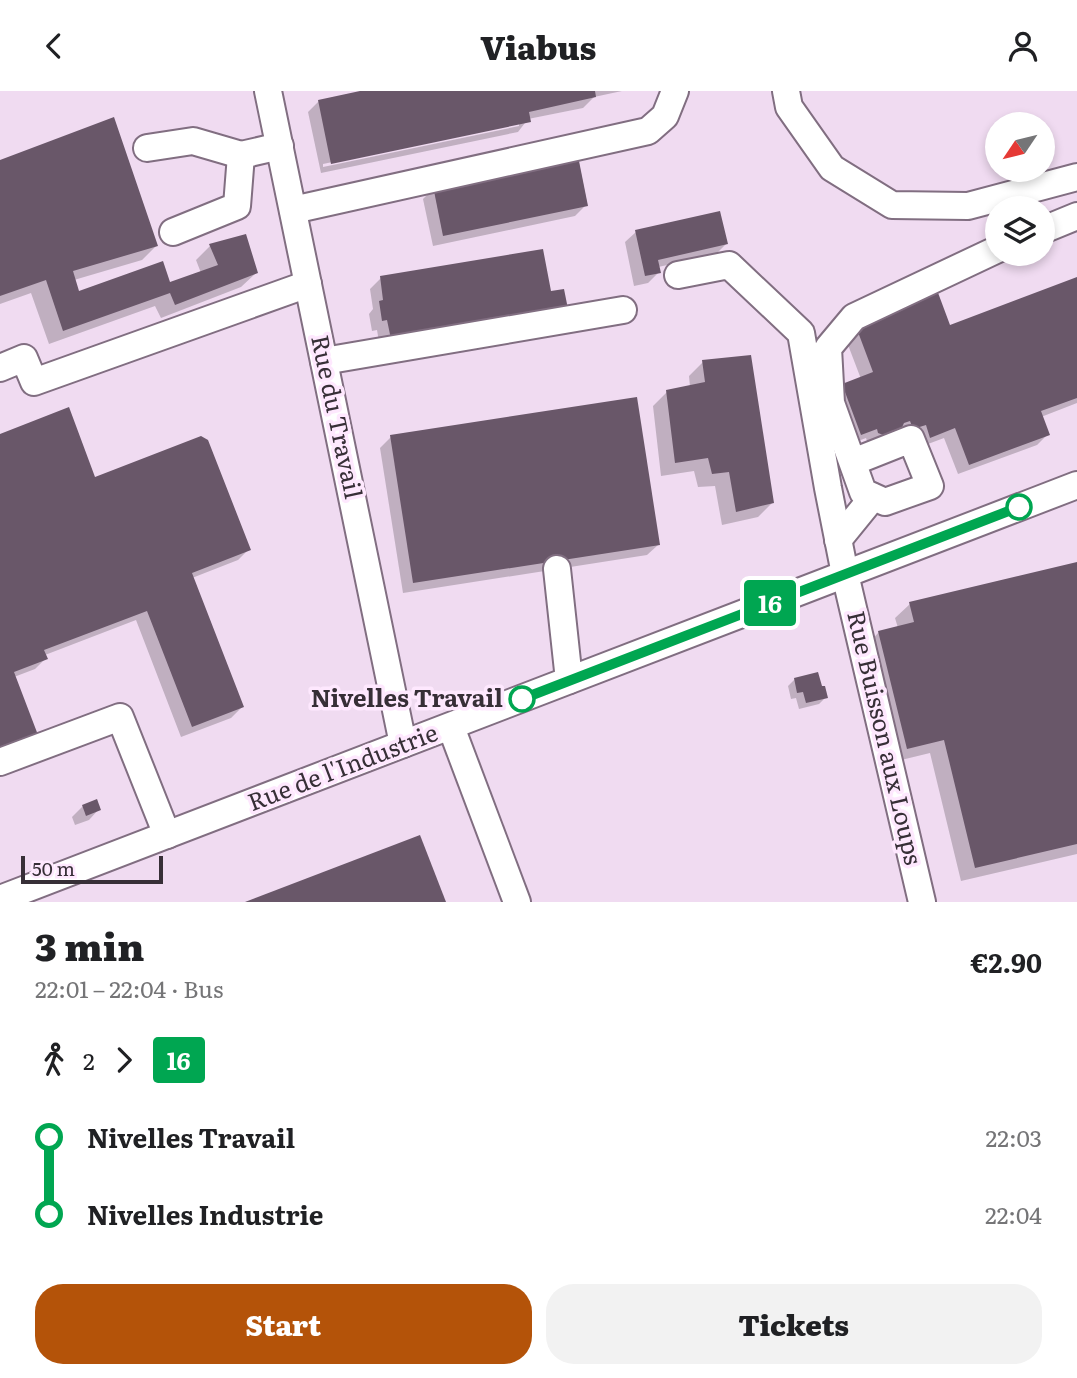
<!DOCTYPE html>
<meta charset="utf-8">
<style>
:root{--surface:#fff;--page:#f2f2f2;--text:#202124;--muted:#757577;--accent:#b45309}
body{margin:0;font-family:Literata,serif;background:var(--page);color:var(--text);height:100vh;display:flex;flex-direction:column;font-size:26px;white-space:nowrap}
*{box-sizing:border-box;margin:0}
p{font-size:23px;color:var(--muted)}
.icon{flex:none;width:38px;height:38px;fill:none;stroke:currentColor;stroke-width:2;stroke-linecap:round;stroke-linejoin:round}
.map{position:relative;height:811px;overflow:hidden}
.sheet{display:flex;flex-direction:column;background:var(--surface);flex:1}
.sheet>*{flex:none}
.badge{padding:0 14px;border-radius:5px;font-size:24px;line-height:46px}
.needle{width:46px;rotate:235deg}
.controls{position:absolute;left:985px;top:21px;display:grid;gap:14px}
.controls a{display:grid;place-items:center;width:70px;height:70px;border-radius:50%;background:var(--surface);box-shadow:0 4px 10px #0003;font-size:35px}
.scale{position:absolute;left:21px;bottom:18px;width:142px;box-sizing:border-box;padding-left:7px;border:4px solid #372f37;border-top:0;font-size:19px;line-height:24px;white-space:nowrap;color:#372f37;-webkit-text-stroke:5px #fee8fe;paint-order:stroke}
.map>.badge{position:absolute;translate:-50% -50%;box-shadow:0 0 0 4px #fff}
.legs{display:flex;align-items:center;gap:10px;height:77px;padding:0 35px;font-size:23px}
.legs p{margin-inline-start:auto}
.overview{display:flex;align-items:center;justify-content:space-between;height:119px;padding:0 35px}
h1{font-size:38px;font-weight:800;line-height:52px}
.action{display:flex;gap:14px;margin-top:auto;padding:14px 35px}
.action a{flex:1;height:80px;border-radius:28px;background:var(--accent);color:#fff;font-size:28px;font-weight:800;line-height:80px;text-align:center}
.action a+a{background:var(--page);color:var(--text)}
ul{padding:0 35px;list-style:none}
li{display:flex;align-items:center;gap:24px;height:77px;font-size:26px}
li i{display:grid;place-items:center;width:10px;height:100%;margin:0 9px;background:currentColor}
li i::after{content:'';width:18px;height:18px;margin:-9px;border:5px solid;border-radius:50%;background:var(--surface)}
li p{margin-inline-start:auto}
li:first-child i{background:linear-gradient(#0000 50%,currentColor 0)}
li:last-child i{background:linear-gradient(currentColor 50%,#0000 0)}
header{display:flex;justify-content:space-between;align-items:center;height:91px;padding:0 35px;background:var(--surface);font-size:32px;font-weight:800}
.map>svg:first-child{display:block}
.shadow{fill:#0003;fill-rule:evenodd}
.building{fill:#695769}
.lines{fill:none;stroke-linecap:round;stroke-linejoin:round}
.minor-casing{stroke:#816e81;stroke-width:30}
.minor{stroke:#fff;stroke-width:26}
.line-1-casing{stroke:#fff;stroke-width:16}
.line-1{stroke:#00a651;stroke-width:10}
.stop-1-dot{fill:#fff;stroke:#00a651;stroke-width:3.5}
.labels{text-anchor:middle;stroke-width:7;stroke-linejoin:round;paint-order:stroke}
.street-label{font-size:24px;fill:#372f37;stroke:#fee8fe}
.stop-label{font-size:24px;font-weight:bold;fill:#372f37;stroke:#fee8fe;text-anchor:end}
</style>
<header><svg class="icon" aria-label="back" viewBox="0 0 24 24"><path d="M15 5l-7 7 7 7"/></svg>Viabus<svg class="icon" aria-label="person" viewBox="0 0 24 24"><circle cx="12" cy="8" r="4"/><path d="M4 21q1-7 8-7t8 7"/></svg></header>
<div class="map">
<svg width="1077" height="811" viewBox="0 0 1077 811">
<rect width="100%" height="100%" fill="#f0dbf1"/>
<g class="shadow">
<path d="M368,0H622L594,6L583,17L528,28L518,41L321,82L308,21L319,10ZM519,32V35L323,76V73Z"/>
<polygon points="0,71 156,155 142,169 74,189 78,202 169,193 201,182 196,169 210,155 245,145 256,182 241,196 161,227 155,215 49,253 31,202 0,213"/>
<polygon points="434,97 586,114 575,125 433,155 423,108"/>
<polygon points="636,141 726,153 715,164 658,176 659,181 648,192 634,195 625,151"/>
<polygon points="542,160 381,263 377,239 372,240 369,223 373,218 370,198 381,187"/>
<polygon points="1077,187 1077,312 1041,326 1048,343 1037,354 958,383 944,347 920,356 868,353 866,347 850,353 832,305 843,295 861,288 845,246 856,235 949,237"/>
<polygon points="703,271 772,412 758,426 722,434 715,395 698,396 694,380 661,385 653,315 667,301 690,296 689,285"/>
<polygon points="0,345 249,458 238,469 192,487 242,616 231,627 181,646 136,529 45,564 46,567 35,578 14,586 0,664"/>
<polygon points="391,346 658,454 647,464 403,502 380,357"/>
<polygon points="1077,473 1077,763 961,790 930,662 893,671 865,556 879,541 898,537 895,527 910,513"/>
<polygon points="795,588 826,606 819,613 799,618 796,607 791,608 788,595"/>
<polygon points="83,715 99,718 89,729 75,734 72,726"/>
</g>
<g class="building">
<polygon points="360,0 595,0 596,6 529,21 531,31 331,73 318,9"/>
<polygon points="114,26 158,155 73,180 79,200 163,170 170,191 218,174 209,153 246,143 258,182 175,214 170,202 63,240 46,189 0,205 0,69"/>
<polygon points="578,65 588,115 443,145 433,95"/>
<polygon points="720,120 728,153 658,169 661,182 645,185 635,139"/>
<polygon points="543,158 551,200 564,198 569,223 392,253 387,229 382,230 379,210 383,209 380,185"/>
<polygon points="1077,186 1077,307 1041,320 1050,344 969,374 955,337 930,347 926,334 913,338 910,330 904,332 896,349 878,342 877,338 861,344 842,293 873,281 855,233 937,199 950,234"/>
<polygon points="751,264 774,412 736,421 729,381 712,383 708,367 675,372 666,299 705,291 702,269"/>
<polygon points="637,306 660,454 413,492 390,344"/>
<polygon points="69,316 95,386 201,345 208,349 251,459 192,482 244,616 192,636 147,520 44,559 48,568 14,581 38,644 0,658 0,343"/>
<polygon points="1077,471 1077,753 975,777 944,649 907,658 878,540 914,531 909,511"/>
<polygon points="818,581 822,595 825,595 828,607 806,612 803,601 797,602 794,587"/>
<polygon points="97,708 101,719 86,725 82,714"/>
<polygon points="420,744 446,811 245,811"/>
</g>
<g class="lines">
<defs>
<g id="minor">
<polyline points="268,0 403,653"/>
<polyline points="786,0 789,16 832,77 892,114 968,115 1077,86"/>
<polyline points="147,57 193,50 241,64 280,55"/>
<polyline points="293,119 648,40 665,25 675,0"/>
<polyline points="1043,139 1077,125"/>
<polyline points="173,141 237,115 241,64"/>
<polyline points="678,184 729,174 801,242 828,397 845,483 922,811"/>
<polyline points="324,270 623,219"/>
<polyline points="0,277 24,267 34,291 308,193"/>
<polyline points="853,371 911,348 930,395 885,411 863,401 831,312 828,257 854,226 998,158"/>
<polyline points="838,449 873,406"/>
<polyline points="557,478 569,589"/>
<polyline points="451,636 517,811"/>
<polyline points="0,671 120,626 167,744"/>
<polyline points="0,808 1077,394"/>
</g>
</defs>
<use href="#minor" class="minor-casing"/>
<use href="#minor" class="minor"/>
</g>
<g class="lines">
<defs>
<polyline id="line-1" points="522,608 1019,416"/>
</defs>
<use href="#line-1" class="line-1-casing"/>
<use href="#line-1" class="line-1"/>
</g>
<g class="stop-1-dot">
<circle cx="1019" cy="416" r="12"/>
<circle cx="522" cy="608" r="12"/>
</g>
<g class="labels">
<g class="street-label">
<text transform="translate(336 326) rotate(78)" y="8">Rue du Travail</text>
<text transform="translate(884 647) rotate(77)" y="8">Rue Buisson aux Loups</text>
<text transform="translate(343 677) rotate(-21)" y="8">Rue de l'Industrie</text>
</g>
<g class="stop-label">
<text x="503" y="616">Nivelles Travail</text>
</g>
</g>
</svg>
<div class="controls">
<a><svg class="needle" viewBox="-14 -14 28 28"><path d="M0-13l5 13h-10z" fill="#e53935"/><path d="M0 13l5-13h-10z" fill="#757577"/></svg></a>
<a><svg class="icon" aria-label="layers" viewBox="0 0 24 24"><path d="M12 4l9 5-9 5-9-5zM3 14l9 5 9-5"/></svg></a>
</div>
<div class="scale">50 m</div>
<b class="badge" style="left:770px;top:512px;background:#00a651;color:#fff">16</b>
</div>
<section class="sheet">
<div class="overview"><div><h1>3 min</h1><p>22:01 – 22:04 · Bus</p></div><b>€2.90</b></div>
<div class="legs"><svg class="icon" aria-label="walk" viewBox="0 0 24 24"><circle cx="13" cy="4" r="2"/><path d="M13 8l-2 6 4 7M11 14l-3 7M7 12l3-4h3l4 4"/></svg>2<svg class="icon" aria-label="forward" viewBox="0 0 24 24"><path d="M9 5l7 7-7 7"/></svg><b class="badge" style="background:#00a651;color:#fff">16</b></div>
<ul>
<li><i style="color:#00a651"></i><b>Nivelles Travail</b><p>22:03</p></li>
<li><i style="color:#00a651"></i><b>Nivelles Industrie</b><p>22:04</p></li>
</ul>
<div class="action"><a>Start</a><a>Tickets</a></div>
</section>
